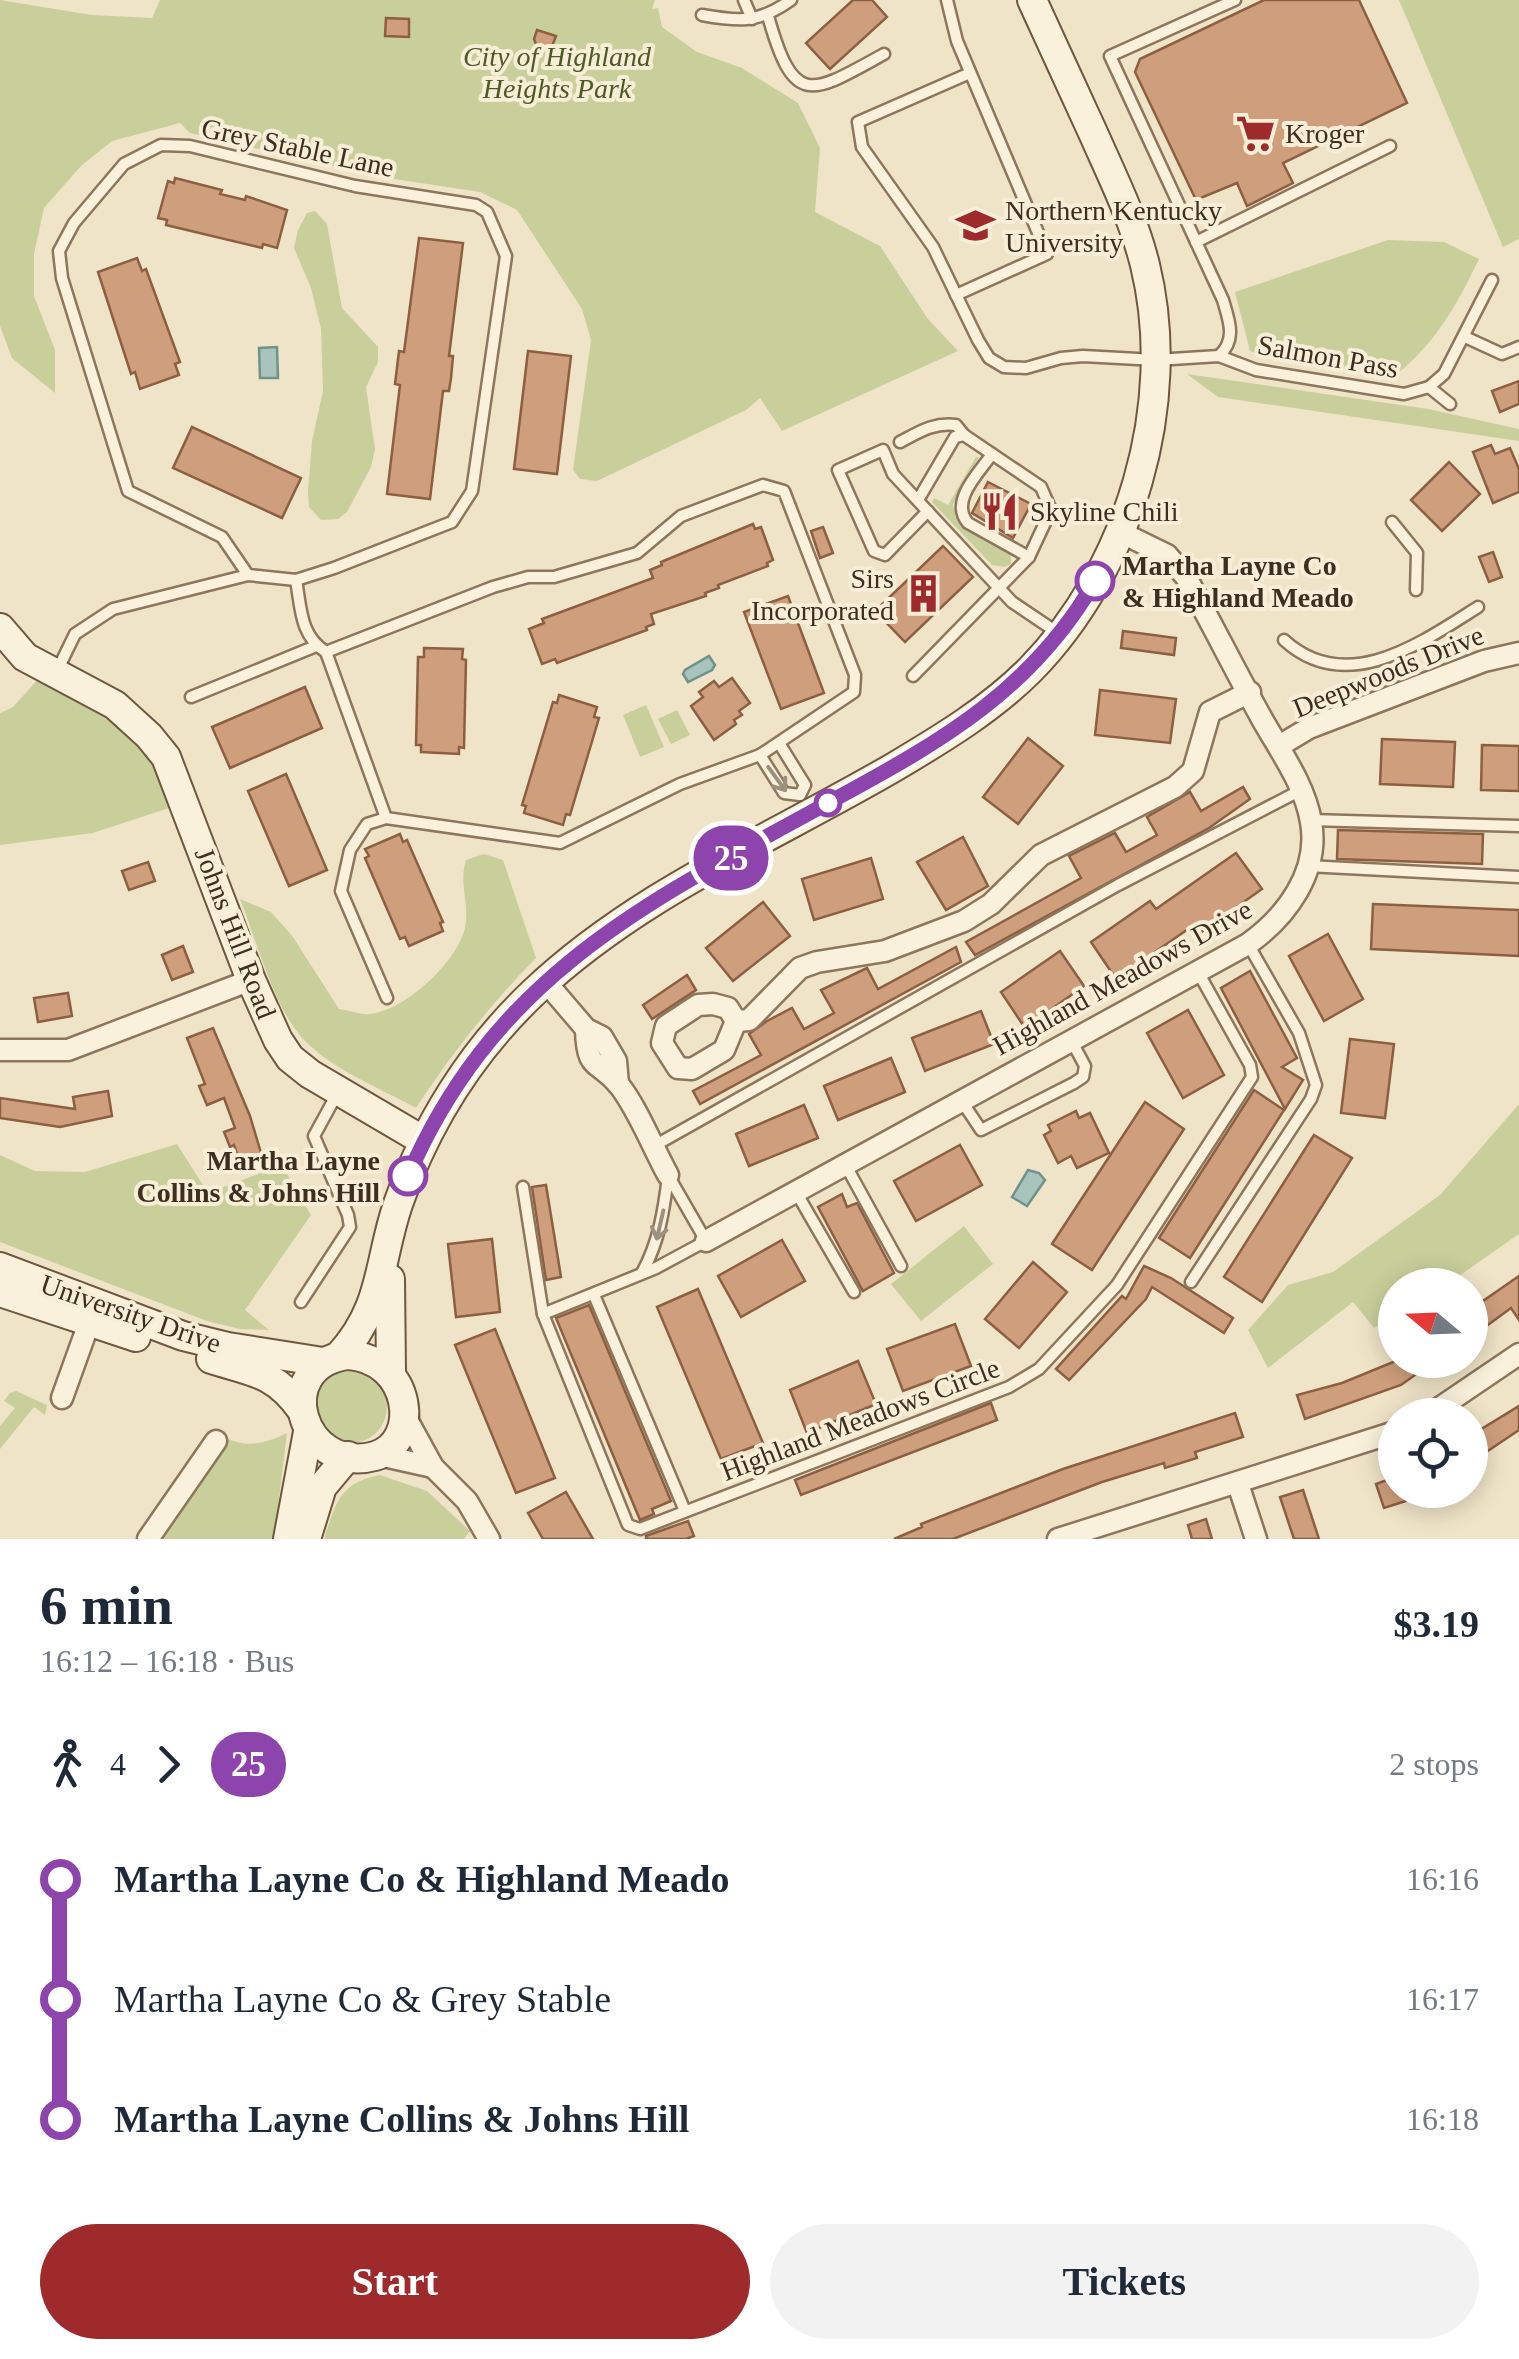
<!DOCTYPE html>
<meta charset="utf-8">
<style>
:root{--surface:#fff;--page:#f2f2f3;--text:#1f2937;--muted:#747a83;--accent:#9e2a2b}
body{margin:0;font-family:"Times New Roman",serif;background:var(--page);color:var(--text);height:100vh;display:flex;flex-direction:column;font-size:38px;white-space:nowrap}
*{box-sizing:border-box;margin:0}
p{font-size:32px;color:var(--muted)}
.icon{flex:none;width:55px;height:55px;fill:none;stroke:currentColor;stroke-width:2;stroke-linecap:round;stroke-linejoin:round}
.map{position:relative;height:1539px;overflow:hidden}
.details{display:flex;flex-direction:column;background:var(--surface);flex:1}
.details>*{flex:none}
.badge{padding:0 20px;border-radius:32px;font-size:35px;line-height:65px}
.needle{width:65px;rotate:289deg}
.fabs{position:absolute;left:1378px;top:1268px;display:grid;gap:20px}
.fabs a{display:grid;place-items:center;width:110px;height:110px;border-radius:50%;background:var(--surface);box-shadow:0 5px 25px #0003;font-size:50px}
.map>.badge{position:absolute;translate:-50% -50%;box-shadow:0 0 0 5px #fff}
.legs{display:flex;align-items:center;gap:15px;height:110px;padding:0 40px;font-size:32px}
.legs p{margin-inline-start:auto}
.headline{display:flex;align-items:center;justify-content:space-between;height:170px;padding:0 40px}
h1{font-size:55px;font-weight:800;line-height:75px}
.button{display:flex;gap:20px;margin-top:auto;padding:20px 40px}
.button a{flex:1;height:115px;border-radius:60px;background:var(--accent);color:#fff;font-size:40px;font-weight:800;line-height:115px;text-align:center}
.button a+a{background:var(--page);color:var(--text)}
ul{padding:0 40px;list-style:none}
li{display:flex;align-items:center;gap:35px;height:120px;font-size:38px}
li i{display:grid;place-items:center;width:15px;height:100%;margin:0 12px;background:currentColor}
li i::after{content:'';width:25px;height:25px;margin:-12px;border:8px solid;border-radius:50%;background:var(--surface)}
li p{margin-inline-start:auto}
li:first-child i{background:linear-gradient(#0000 50%,currentColor 0)}
li:last-child i{background:linear-gradient(currentColor 50%,#0000 0)}
.map>svg:first-child{display:block}
.green{fill:#c9cf9b}
.water{fill:#a9c4bc;stroke:#6f938a;stroke-width:2.5}
.building{fill:#cf9f7d;stroke:#8d5f41;stroke-width:2.5}
.lines{fill:none;stroke-linecap:round;stroke-linejoin:round}
.lane-casing{stroke:#8d765c;stroke-width:15}
.street-casing{stroke:#8d765c;stroke-width:25}
.secondary-casing{stroke:#6f573f;stroke-width:32}
.lane{stroke:#faf1dc;stroke-width:10}
.street{stroke:#faf1dc;stroke-width:20}
.secondary{stroke:#faf1dc;stroke-width:28}
.oneway{stroke:#9c907e}
.line-1-casing{stroke:#fff;stroke-width:22}
.line-1{stroke:#8e44ad;stroke-width:15}
.stop-1-dot{fill:#fff;stroke:#8e44ad;stroke-width:5}
.labels{text-anchor:middle;stroke-width:8;stroke-linejoin:round;paint-order:stroke}
.park-label{font-size:28px;font-style:italic;fill:#4d5a26;stroke:#f7eed8}
.poi-label{font-size:28px;fill:#3d2e20;stroke:#f7eed8;text-anchor:start}
.street-label{font-size:28px;fill:#3d2e20;stroke:#f7eed8}
.stop-label{font-size:28px;font-weight:bold;fill:#3d2e20;stroke:#f7eed8;text-anchor:start}
</style>
<div class="map">
<svg width="1519" height="1539" viewBox="0 0 1519 1539">
<rect width="100%" height="100%" fill="#f0e4c8"/>
<g class="green">
<polygon points="0,0 92,15 152,18 160,0 655,0 652,9 658,8 662,27 697,52 742,68 798,103 820,148 815,212 880,246 928,319 958,351 782,431 760,398 746,410 597,481 580,479 573,470 591,340 582,309 517,210 480,192 374,176 190,133 180,123 112,141 81,166 44,208 34,254 34,296 55,350 55,393 12,358 0,326"/>
<polygon points="1399,0 1519,0 1519,239 1503,247"/>
<polygon points="315,211 327,224 342,308 378,347 378,362 366,387 375,449 371,467 347,512 338,519 321,520 309,507 308,491 312,441 323,391 321,329 311,288 294,248 298,230 307,213"/>
<path d="M1388,240L1444,242L1479,259C1457,305 1436,342 1397,374L1269,358L1250,351L1235,292Z"/>
<polygon points="1187,374 1428,409 1519,429 1519,441 1218,397"/>
<path d="M976,457H979L953,504C958,532 988,542 1011,555V564L1005,567L992,565L932,502L934,498L948,505Z"/>
<polygon points="42,675 124,724 154,755 178,805 93,833 0,845 0,713 13,707"/>
<polygon points="646,705 664,747 640,757 623,715"/>
<polygon points="677,710 690,735 671,744 658,719"/>
<path d="M484,854L503,860L536,958C490,1005 452,1053 416,1108C380,1088 333,1070 304,1040C273,1007 257,941 240,899L271,912L293,937L339,1009C348,1010 361,1015 370,1014C405,1011 464,957 466,921C468,899 459,882 466,860Z"/>
<polygon points="1519,1104 1519,1234 1446,1285 1395,1285 1395,1316 1374,1328 1353,1302 1268,1368 1248,1330 1288,1285 1333,1272 1440,1195"/>
<polygon points="177,1144 208,1193 282,1165 311,1215 245,1310 269,1330 240,1329 207,1321 0,1242 0,1155 35,1171 85,1172"/>
<polygon points="964,1226 993,1264 921,1321 891,1284"/>
<circle cx="351" cy="1407" r="36"/>
<polygon points="16,1391 47,1405 45,1415 34,1407 0,1449 0,1426 15,1408 4,1401 10,1393"/>
<path d="M287,1433L276,1523L272,1539H161L228,1439C249,1448 267,1443 287,1433Z"/>
<path d="M380,1475L427,1491L470,1531L464,1539H324C336,1503 339,1483 380,1475Z"/>
</g>
<g class="water">
<polygon points="277,347 278,378 260,378 259,348"/>
<polygon points="709,656 715,665 712,670 688,682 683,674 685,670"/>
<polygon points="1028,1170 1039,1173 1045,1180 1027,1206 1012,1197"/>
</g>
<g class="building">
<polygon points="853,0 872,0 887,17 830,69 806,43"/>
<polygon points="1264,0 1359,0 1407,103 1283,163 1293,183 1247,206 1237,183 1196,200 1135,72 1140,59"/>
<polygon points="386,18 409,19 409,37 385,36"/>
<polygon points="537,30 556,36 551,49 536,44 534,39"/>
<polygon points="175,178 222,190 220,194 245,200 246,196 287,210 277,248 263,244 262,248 166,225 167,220 158,218 168,181 174,183"/>
<polygon points="419,238 463,243 449,356 453,356 451,378 449,391 443,391 430,499 387,494 400,385 395,384 399,351 404,352"/>
<polygon points="137,258 142,271 146,269 180,362 175,364 179,375 140,389 135,372 131,374 98,272"/>
<polygon points="528,351 571,356 557,474 514,469"/>
<polygon points="1519,381 1519,404 1500,412 1492,391"/>
<polygon points="192,427 301,478 282,518 173,468"/>
<polygon points="1491,445 1495,454 1510,448 1519,469 1519,492 1493,503 1473,452"/>
<polygon points="1449,462 1480,494 1442,531 1411,500"/>
<polygon points="988,482 1031,504 1013,538 972,513"/>
<polygon points="753,524 755,529 761,527 773,560 767,563 768,566 718,585 719,588 705,593 706,596 651,614 654,624 646,627 647,630 557,663 555,659 542,664 529,629 544,623 542,619 653,578 650,570 662,565 661,562"/>
<polygon points="823,527 833,553 820,558 811,531"/>
<polygon points="943,546 973,577 905,642 875,611"/>
<polygon points="1493,552 1502,577 1489,582 1479,557"/>
<polygon points="788,596 824,693 781,709 744,612"/>
<polygon points="1123,631 1176,638 1174,655 1121,648"/>
<polygon points="424,648 463,649 462,659 466,660 464,748 459,747 459,754 421,752 421,745 416,745 418,657 424,657"/>
<polygon points="732,678 750,703 739,711 742,715 734,720 736,724 714,740 691,706 703,697 699,692 714,681 719,687"/>
<polygon points="305,687 322,728 230,768 212,727"/>
<polygon points="1100,690 1176,699 1170,743 1095,735"/>
<polygon points="559,695 597,707 594,717 599,718 570,815 566,814 563,825 524,813 526,806 522,805 553,702 557,703"/>
<polygon points="1028,738 1063,766 1018,824 983,797"/>
<polygon points="1382,739 1455,742 1453,787 1380,784"/>
<polygon points="1482,745 1519,746 1519,791 1481,790"/>
<polygon points="286,774 327,870 289,886 248,791"/>
<polygon points="1243,787 1250,799 1209,828 975,955 966,942 1081,878 1069,856 1115,833 1126,852 1157,835 1147,817 1190,792 1201,811"/>
<polygon points="1338,830 1483,834 1482,864 1337,859"/>
<polygon points="400,834 403,842 407,840 443,922 440,923 443,931 409,946 405,937 400,939 365,858 369,856 365,849"/>
<polygon points="963,837 988,886 946,910 917,862"/>
<polygon points="1236,853 1262,889 1200,933 1194,925 1116,979 1091,942 1150,901 1156,909"/>
<polygon points="871,858 883,899 814,920 802,879"/>
<polygon points="148,862 155,881 129,890 122,871"/>
<polygon points="763,902 790,936 733,981 706,948"/>
<polygon points="1373,904 1519,910 1519,956 1371,949"/>
<polygon points="1328,934 1363,999 1324,1021 1289,956"/>
<polygon points="183,946 193,972 172,980 162,955"/>
<polygon points="956,947 961,962 700,1104 693,1091 761,1055 749,1034 767,1021 792,1008 804,1029 834,1013 821,990 867,968 878,989"/>
<polygon points="1060,951 1084,986 1025,1028 1001,992"/>
<polygon points="1250,971 1297,1058 1282,1067 1303,1080 1285,1109 1221,988"/>
<polygon points="687,975 696,990 652,1019 643,1005"/>
<polygon points="68,993 72,1016 38,1022 34,998"/>
<polygon points="1188,1010 1224,1075 1183,1098 1147,1033"/>
<polygon points="981,1011 994,1044 925,1071 912,1038"/>
<polygon points="213,1028 250,1116 264,1163 243,1171 234,1145 230,1147 224,1132 235,1128 224,1098 207,1105 199,1086 205,1084 187,1038"/>
<polygon points="1350,1039 1394,1044 1385,1118 1341,1113"/>
<polygon points="891,1058 905,1092 838,1120 824,1086"/>
<polygon points="1254,1090 1284,1110 1190,1258 1159,1238"/>
<polygon points="108,1091 112,1116 60,1127 0,1118 0,1098 75,1109 73,1097"/>
<polygon points="1145,1102 1184,1129 1092,1270 1052,1244"/>
<polygon points="804,1105 818,1138 749,1166 736,1134"/>
<polygon points="1076,1111 1079,1118 1090,1113 1109,1153 1077,1168 1071,1156 1058,1163 1044,1135 1051,1131 1048,1125"/>
<polygon points="1314,1135 1352,1158 1262,1302 1224,1277"/>
<polygon points="960,1145 982,1185 916,1221 894,1181"/>
<polygon points="546,1185 561,1277 546,1280 532,1187"/>
<polygon points="842,1194 847,1207 857,1203 894,1273 863,1291 818,1207"/>
<polygon points="492,1239 500,1312 456,1317 448,1244"/>
<polygon points="782,1240 805,1281 741,1317 718,1276"/>
<polygon points="1033,1262 1067,1292 1019,1348 985,1319"/>
<polygon points="1144,1266 1171,1278 1233,1318 1224,1333 1152,1287 1146,1299 1069,1380 1056,1369 1122,1296 1126,1299"/>
<polygon points="1519,1276 1519,1320 1511,1308 1470,1338 1470,1310"/>
<polygon points="698,1289 763,1443 721,1459 657,1307"/>
<polygon points="589,1305 671,1501 652,1509 654,1514 640,1520 556,1318"/>
<polygon points="955,1324 971,1366 903,1391 887,1349"/>
<polygon points="495,1329 555,1478 516,1493 455,1345"/>
<polygon points="1398,1360 1436,1360 1401,1385 1305,1419 1297,1395 1342,1383"/>
<polygon points="858,1361 876,1404 807,1433 790,1390"/>
<polygon points="991,1403 997,1420 801,1495 795,1480"/>
<polygon points="1519,1406 1519,1430 1470,1463 1470,1436"/>
<polygon points="1235,1413 1243,1437 1195,1452 1197,1458 1165,1468 1164,1463 1102,1482 953,1539 894,1539 922,1527 921,1524 1063,1469"/>
<polygon points="1395,1477 1395,1490 1431,1490 1431,1493 1384,1508 1376,1484"/>
<polygon points="1303,1490 1319,1539 1294,1539 1280,1497"/>
<polygon points="566,1492 593,1539 543,1539 528,1513"/>
<polygon points="1206,1519 1212,1539 1192,1539 1188,1525"/>
<polygon points="688,1521 694,1536 686,1539 646,1539 646,1536"/>
</g>
<g class="lines">
<defs>
<g id="lane">
<polyline points="744,0 752,19"/>
<polyline points="947,0 957,41 1047,254 956,295"/>
<path d="M702,15C740,22 759,23 791,0"/>
<path d="M768,16C794,108 810,95 884,54"/>
<polyline points="970,73 858,122 862,147 933,247 978,340 989,358 1004,367 1026,368 1061,358 1083,356 1156,360 1219,356 1256,370 1404,394 1429,387 1444,374 1492,280"/>
<polyline points="1196,242 1390,146"/>
<polyline points="1465,337 1502,354 1519,347"/>
<path d="M1219,356C1237,339 1229,321 1223,300L1110,56L1235,0"/>
<polyline points="1429,387 1450,404"/>
<path d="M900,442C919,432 934,422 956,425L964,435"/>
<path d="M992,454C979,473 949,501 968,523L1029,557"/>
<polyline points="928,511 885,555 874,551 838,470 883,450 893,474 1012,602 1058,633"/>
<polyline points="1392,522 1417,553 1416,590"/>
<path d="M296,580C301,608 300,636 326,652L493,587L528,577H554L637,553L681,516L763,485L784,491L855,675L854,692L760,755L680,784L560,843L386,818L367,824L350,850L341,891L387,998"/>
<path d="M1284,640C1346,697 1421,643 1478,607"/>
<polyline points="326,652 386,818"/>
<polyline points="56,673 75,634 113,609 248,575 296,580 334,568 452,522 472,491 506,256 487,212 476,205 355,186 190,146 161,145 124,164 74,223 59,251 62,278 128,491 222,537 248,575"/>
<polyline points="913,676 1029,557 1051,510 1041,487 964,435 955,437 918,500"/>
<polyline points="191,697 316,646"/>
<polyline points="779,743 805,785 800,795"/>
<polyline points="760,755 784,793 800,795"/>
<polyline points="1311,820 1519,826"/>
<polyline points="1307,866 1519,877"/>
<polyline points="961,1100 981,1130 1074,1083 1083,1077 1085,1066 1071,1040"/>
<polyline points="654,1146 1118,885 1301,790"/>
<polyline points="845,1164 901,1266"/>
<polyline points="523,1187 543,1314 628,1525 640,1529 1009,1387 1039,1369 1117,1285 1252,1077 1250,1065 1198,972"/>
<polyline points="796,1192 854,1292"/>
<path d="M642,1273C659,1242 664,1210 668,1176"/>
<polyline points="1191,1282 1311,1099 1316,1085 1299,1033 1248,944"/>
<polyline points="594,1295 685,1511"/>
<polyline points="301,1302 350,1227 348,1215 314,1136 338,1092"/>
<polyline points="543,1314 656,1268 706,1241 668,1175"/>
</g>
<g id="street">
<polyline points="1279,746 1309,728 1484,661 1519,653"/>
<polyline points="545,981 586,1029 602,1037 616,1061 618,1084"/>
<polygon points="713,1004 728,1008 736,1021 724,1050 692,1069 678,1068 662,1043 666,1026 698,1005"/>
<polyline points="736,1021 749,1020 800,968 817,962 885,951 964,921 991,904 1041,855 1175,787 1193,771 1210,712 1250,692"/>
<path d="M586,1029C587,1072 597,1059 619,1085C638,1109 653,1148 668,1175"/>
<polyline points="0,1050 68,1050 251,980"/>
<path d="M706,1241L1248,944C1286,917 1320,872 1311,822C1305,785 1280,751 1262,719C1236,672 1212,624 1186,577L1167,555L1120,532"/>
<polyline points="62,1398 89,1323"/>
<polyline points="404,1414 433,1467 467,1501 489,1539"/>
<polyline points="1429,1415 1519,1354"/>
<polyline points="379,1455 433,1467"/>
<polyline points="1238,1484 1256,1539"/>
<polyline points="148,1539 216,1441"/>
<polyline points="1058,1539 1395,1432"/>
</g>
<g id="secondary">
<polyline points="0,628 25,657 115,705 149,736 166,757 251,980 278,1040 290,1058 310,1074 424,1141"/>
<polyline points="0,1267 183,1336 228,1347 323,1362"/>
<polyline points="390,1279 391,1372"/>
<polyline points="0,1292 136,1337"/>
<path d="M348,1355C412,1359 422,1442 375,1456C302,1476 268,1366 348,1355Z"/>
<path d="M339,1356C384,1307 378,1263 398,1204C426,1124 472,1051 533,993C637,894 773,838 896,766C943,738 991,709 1030,670C1130,568 1179,404 1145,265C1134,220 1113,178 1094,135C1073,90 1053,45 1032,0"/>
<path d="M211,1359C252,1372 275,1372 301,1409"/>
<polyline points="288,1539 308,1432"/>
<polyline points="306,1539 322,1487 348,1456"/>
</g>
</defs>
<use href="#lane" class="lane-casing"/>
<use href="#street" class="street-casing"/>
<use href="#secondary" class="secondary-casing"/>
<use href="#lane" class="lane"/>
<use href="#street" class="street"/>
<use href="#secondary" class="secondary"/>
</g>
<defs><path id="oneway-shaft" d="M-6 0H5M1.5-3L5.5 0L1.5 3" fill="none" stroke-width="1.6" stroke-linecap="round" stroke-linejoin="round" transform="scale(2.5)"/></defs>
<g class="oneway">
<use href="#oneway-shaft" transform="translate(777 779) rotate(54)"/>
<use href="#oneway-shaft" transform="translate(660 1225) rotate(103)"/>
</g>
<g class="lines">
<defs>
<path id="line-1" d="M408,1176C497,971 652,900 837,798C942,741 1033,689 1095,581"/>
</defs>
<use href="#line-1" class="line-1-casing"/>
<use href="#line-1" class="line-1"/>
</g>
<defs>
<symbol id="supermarket-bare" viewBox="-9 -9 18 18"><path d="M-6-5.5h2.5l.6 2H6L4.5 2H-2.5L-4.4-4H-6ZM-1.5 3.2a1.3 1.3 0 1 0 .1 0ZM3 3.2a1.3 1.3 0 1 0 .1 0Z" fill="#9e2a2b" stroke="#f7eed8" stroke-width="2.5" paint-order="stroke"/></symbol>
<symbol id="university-bare" viewBox="-9 -9 18 18"><path d="M0-5L7-2L0 1L-7-2ZM-4 1L0 2.5L4 1V4Q0 6-4 4Z" fill="#9e2a2b" stroke="#f7eed8" stroke-width="2.5" paint-order="stroke"/></symbol>
<symbol id="restaurant-bare" viewBox="-9 -9 18 18"><path d="M-5-6h1v4h1v-4h1v4h1v-4h1v5L-1.5 .5V6h-2V.5L-5-1ZM5-6V6H3V1.5H1.5Q1.5-4 5-6Z" fill="#9e2a2b" stroke="#f7eed8" stroke-width="2.5" paint-order="stroke"/></symbol>
<symbol id="building-bare" viewBox="-9 -9 18 18"><path d="M-4-6H4V6H1V3H-1V6H-4ZM-2.5-4.3h1.7v1.8h-1.7ZM.8-4.3h1.7v1.8H.8ZM-2.5-1h1.7V.8h-1.7ZM.8-1h1.7V.8H.8Z" fill="#9e2a2b" stroke="#f7eed8" stroke-width="2.5" paint-order="stroke"/></symbol>
</defs>
<g fill-rule="evenodd">
<use href="#supermarket-bare" x="1228" y="106" width="55" height="55"/>
<use href="#university-bare" x="948" y="198" width="55" height="55"/>
<use href="#restaurant-bare" x="972" y="484" width="55" height="55"/>
<use href="#building-bare" x="896" y="566" width="55" height="55"/>
</g>
<g class="stop-1-dot">
<circle cx="1095" cy="581" r="18"/>
<circle cx="828" cy="803" r="12"/>
<circle cx="408" cy="1176" r="18"/>
</g>
<g class="labels">
<g class="park-label">
<text x="557" y="66">City of Highland<tspan x="557" dy="32">Heights Park</tspan></text>
</g>
<g class="poi-label">
<text x="1285" y="143">Kroger</text>
<text x="1005" y="220">Northern Kentucky<tspan x="1005" dy="32">University</tspan></text>
<text x="1030" y="521">Skyline Chili</text>
<text x="894" y="588" text-anchor="end">Sirs<tspan x="894" dy="32">Incorporated</tspan></text>
</g>
<g class="street-label">
<text transform="translate(298 147) rotate(12)" y="10">Grey Stable Lane</text>
<text transform="translate(1328 356) rotate(10)" y="10">Salmon Pass</text>
<text transform="translate(1388 671) rotate(-22)" y="10">Deepwoods Drive</text>
<text transform="translate(236 933) rotate(69)" y="10">Johns Hill Road</text>
<text transform="translate(1122 977) rotate(-29)" y="10">Highland Meadows Drive</text>
<text transform="translate(131 1313) rotate(19)" y="10">University Drive</text>
<text transform="translate(860 1419) rotate(-21)" y="10">Highland Meadows Circle</text>
</g>
<g class="stop-label">
<text x="1122" y="575">Martha Layne Co<tspan x="1122" dy="32">&amp; Highland Meado</tspan></text>
<text x="380" y="1170" text-anchor="end">Martha Layne<tspan x="380" dy="32">Collins &amp; Johns Hill</tspan></text>
</g>
</g>
</svg>
<div class="fabs">
<a><svg class="needle" viewBox="-14 -14 28 28"><path d="M0-13l5 13h-10z" fill="#e53935"/><path d="M0 13l5-13h-10z" fill="#747a83"/></svg></a>
<a><svg class="icon" aria-label="locate" viewBox="0 0 24 24"><circle cx="12" cy="12" r="6"/><path d="M12 2v4M12 18v4M2 12h4M18 12h4"/></svg></a>
</div>
<b class="badge" style="left:731px;top:858px;background:#8e44ad;color:#fff">25</b>
</div>
<section class="details">
<div class="headline"><div><h1>6 min</h1><p>16:12 – 16:18 · Bus</p></div><b>$3.19</b></div>
<div class="legs"><svg class="icon" aria-label="walk" viewBox="0 0 24 24"><circle cx="13" cy="4" r="2"/><path d="M13 8l-2 6 4 7M11 14l-3 7M7 12l3-4h3l4 4"/></svg>4<svg class="icon" aria-label="forward" viewBox="0 0 24 24"><path d="M9 5l7 7-7 7"/></svg><b class="badge" style="background:#8e44ad;color:#fff">25</b><p>2 stops</p></div>
<ul>
<li><i style="color:#8e44ad"></i><b>Martha Layne Co &amp; Highland Meado</b><p>16:16</p></li>
<li><i style="color:#8e44ad"></i><span>Martha Layne Co &amp; Grey Stable</span><p>16:17</p></li>
<li><i style="color:#8e44ad"></i><b>Martha Layne Collins &amp; Johns Hill</b><p>16:18</p></li>
</ul>
<div class="button"><a>Start</a><a>Tickets</a></div>
</section>
